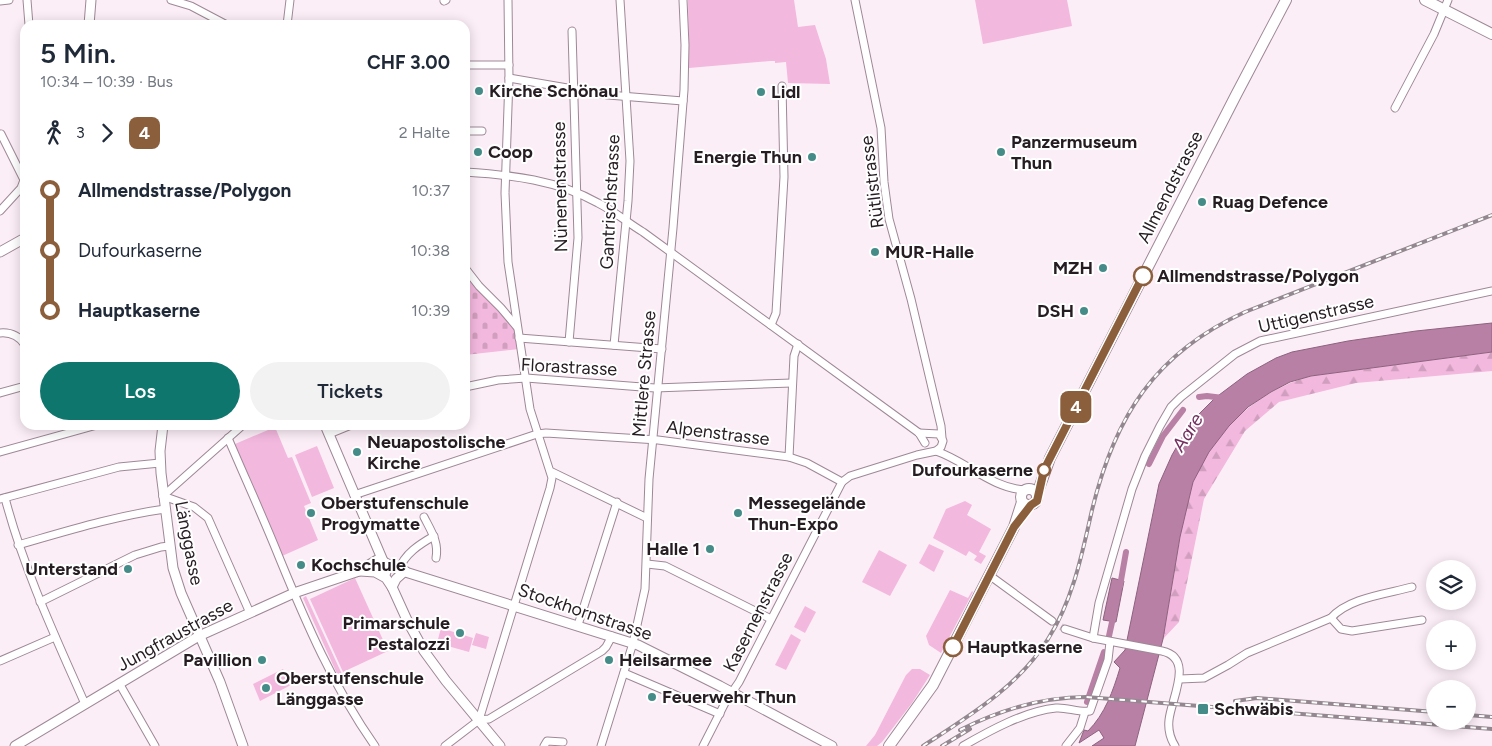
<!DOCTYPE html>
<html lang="de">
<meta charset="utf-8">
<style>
:root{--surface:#fff;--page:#f2f2f3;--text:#1f2937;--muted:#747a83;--accent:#0f766e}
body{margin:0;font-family:Figtree,sans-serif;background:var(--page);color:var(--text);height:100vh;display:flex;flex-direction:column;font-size:19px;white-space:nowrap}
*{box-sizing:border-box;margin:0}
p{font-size:16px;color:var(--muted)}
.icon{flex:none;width:28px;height:28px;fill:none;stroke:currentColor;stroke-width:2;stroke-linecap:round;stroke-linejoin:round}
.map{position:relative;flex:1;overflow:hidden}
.sheet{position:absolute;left:20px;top:20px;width:450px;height:410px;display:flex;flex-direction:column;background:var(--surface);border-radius:15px;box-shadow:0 2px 12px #0003}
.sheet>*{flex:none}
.badge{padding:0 10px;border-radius:8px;font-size:18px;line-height:32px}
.tools{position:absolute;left:1426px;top:560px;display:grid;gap:10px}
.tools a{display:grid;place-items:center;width:50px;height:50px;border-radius:50%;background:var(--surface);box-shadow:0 2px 12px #0003;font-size:25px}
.map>.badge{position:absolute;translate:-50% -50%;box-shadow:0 0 0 2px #fff}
.legs{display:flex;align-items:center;gap:8px;height:55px;padding:0 20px;font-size:16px}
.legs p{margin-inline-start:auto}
.summary{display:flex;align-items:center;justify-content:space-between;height:85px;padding:0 20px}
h1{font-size:28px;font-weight:600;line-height:38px}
.action{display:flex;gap:10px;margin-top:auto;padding:10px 20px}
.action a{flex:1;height:58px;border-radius:30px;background:var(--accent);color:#fff;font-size:20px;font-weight:600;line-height:58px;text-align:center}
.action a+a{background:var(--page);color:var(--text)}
ul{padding:0 20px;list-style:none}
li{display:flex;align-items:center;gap:18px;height:60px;font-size:19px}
li i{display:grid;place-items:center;width:8px;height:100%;margin:0 6px;background:currentColor}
li i::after{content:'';width:12px;height:12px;margin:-6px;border:4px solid;border-radius:50%;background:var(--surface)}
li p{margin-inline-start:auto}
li:first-child i{background:linear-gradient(#0000 50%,currentColor 0)}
li:last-child i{background:linear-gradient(currentColor 50%,#0000 0)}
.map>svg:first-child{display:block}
.green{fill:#f3b8de}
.forest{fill:url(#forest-firs)}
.cemetery{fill:url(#cemetery-stones)}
.water{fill:#b980a6;stroke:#8d627f}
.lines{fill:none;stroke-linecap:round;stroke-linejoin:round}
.canal{stroke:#b980a6;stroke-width:6}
.minor-tunnel{stroke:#d1c4cd;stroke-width:7;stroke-dasharray:7 3.5;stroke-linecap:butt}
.minor-casing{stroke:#9e8896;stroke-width:9}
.tertiary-casing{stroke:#9e8896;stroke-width:11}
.secondary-casing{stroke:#9e8896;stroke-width:12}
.minor{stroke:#fff;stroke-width:7}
.tertiary{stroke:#fff;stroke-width:9}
.secondary{stroke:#fff;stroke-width:10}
.rail-casing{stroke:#948890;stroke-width:4}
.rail{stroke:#fff;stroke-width:2;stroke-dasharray:5.5;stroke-linecap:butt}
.line-1-casing{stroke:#fff;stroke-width:11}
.line-1{stroke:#8b5e3c;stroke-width:8}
.poi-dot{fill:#458c88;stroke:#fff;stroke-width:2}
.stop-1-dot{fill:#fff;stroke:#8b5e3c;stroke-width:2.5}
.labels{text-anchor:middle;stroke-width:4;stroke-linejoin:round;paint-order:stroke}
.poi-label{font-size:18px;font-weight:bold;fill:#261d23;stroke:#fff;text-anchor:start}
.street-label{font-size:18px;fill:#261d23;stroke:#fff}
.stop-label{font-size:18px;font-weight:bold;fill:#261d23;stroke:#fff;text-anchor:start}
.water-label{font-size:19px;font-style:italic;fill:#753061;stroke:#fff}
</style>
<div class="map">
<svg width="1492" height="746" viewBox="0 0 1492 746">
<defs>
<pattern id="forest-firs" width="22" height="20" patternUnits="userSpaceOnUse" patternTransform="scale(1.25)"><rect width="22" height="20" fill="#f3b8de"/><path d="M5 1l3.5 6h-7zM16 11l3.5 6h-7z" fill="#d09ebe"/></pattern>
<pattern id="cemetery-stones" width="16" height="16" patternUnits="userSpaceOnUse" patternTransform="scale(1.25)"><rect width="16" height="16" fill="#f3b8de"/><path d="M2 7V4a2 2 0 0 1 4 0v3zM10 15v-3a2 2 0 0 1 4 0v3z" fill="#d09ebe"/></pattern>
</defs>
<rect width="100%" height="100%" fill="#fceef7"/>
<g class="green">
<polygon points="688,0 794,0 798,27 815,25 826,59 830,84 788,83 786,62 775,63 775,61 770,61 689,68"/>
<polygon points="975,0 1067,0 1072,26 983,44"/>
<polygon points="275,427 288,458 292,457 311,503 304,506 318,540 282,556 235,444"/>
<polygon points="317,446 334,488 312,497 295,455"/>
<polygon points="965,501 972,505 967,515 991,529 979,552 986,556 981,564 974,560 977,556 969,551 966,556 933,538 946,509"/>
<polygon points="929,544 944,551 934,572 919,563"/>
<polygon points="879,550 907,565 890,596 862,582"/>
<polygon points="355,578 388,651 343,672 310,599"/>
<polygon points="950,590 968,598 972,591 973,592 941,653 929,645 926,636"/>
<polygon points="306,596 346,683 342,685 303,598"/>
<polygon points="805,606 816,612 805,633 794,627"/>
<polygon points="441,628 473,638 469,652 437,643"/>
<polygon points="476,633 489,637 486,649 472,645"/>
<polygon points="791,634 801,640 786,670 775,665"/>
<polygon points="283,669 291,685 260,701 253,684"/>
<polygon points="912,669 920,669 930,675 912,703 882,742 877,746 866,746 875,735 906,675"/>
</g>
<path class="forest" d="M1492,352V371L1356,383L1279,402L1245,431L1204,499L1179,622L1163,639C1168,609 1173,579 1178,548C1181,527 1184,502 1193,481C1216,429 1257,391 1311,376Z"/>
<polygon class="cemetery" points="465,268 517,327 519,349 465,355"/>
<g class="water">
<path d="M1492,323V352L1311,376L1290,382L1271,392L1248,407L1229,426L1209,452L1193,482L1180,537L1163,639L1135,746H1092L1104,738L1099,730L1079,743L1084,730L1088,731C1105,714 1113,691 1120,668L1114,662L1125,650L1159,484L1172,455L1191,422L1215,398L1247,374L1276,358L1292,352L1348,341L1416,331Z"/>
<polygon points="1112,578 1124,581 1116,622 1103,620"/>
</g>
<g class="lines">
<g class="canal">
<polyline points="1199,397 1207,396 1223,398"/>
<polyline points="1149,464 1163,436 1183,410"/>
<polyline points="1120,586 1126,552"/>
<polyline points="1109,636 1114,613"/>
<polyline points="1087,702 1104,652"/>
</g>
<polyline class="minor-tunnel" points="1052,621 1065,629"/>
<defs>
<g id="minor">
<polyline points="27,0 29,25"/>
<polyline points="171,0 191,6 227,25"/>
<polyline points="855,0 881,128 884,182 889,219 911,299 941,426 942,438"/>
<polyline points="0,1 9,0"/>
<polyline points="444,1 446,0"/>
<polyline points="287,25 290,0"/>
<polyline points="465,65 509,65"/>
<polyline points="509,78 608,95 683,101"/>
<polyline points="1395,108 1434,34 1448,0"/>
<polyline points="465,131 482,131"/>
<path d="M465,172C512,175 557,180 598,203C614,211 628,223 643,232L919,433L925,443"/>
<polyline points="0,211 21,188 24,180 1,134"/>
<polyline points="465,268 479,286 501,308 517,327"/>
<polyline points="771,325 776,313 784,177 782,86"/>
<path d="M0,333C11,332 19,336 25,345"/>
<polyline points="519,338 662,349"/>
<polyline points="569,342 578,238 572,31"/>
<polyline points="614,345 628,201 630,161 620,0"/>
<polyline points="465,387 498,380 526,378 655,388 792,383"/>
<polyline points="0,393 25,386"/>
<polyline points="329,434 351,425"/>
<path d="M228,438C245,478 263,517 279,557C306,623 334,688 375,746"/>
<path d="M936,451C966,461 991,488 1025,490"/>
<polyline points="0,452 97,425"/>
<polyline points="789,457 794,356 798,344"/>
<polyline points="552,472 647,518"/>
<polyline points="354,495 537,434 546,433 658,440 789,457 807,463 842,482"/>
<polyline points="163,496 194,507 208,518 250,613"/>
<polyline points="163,496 243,425"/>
<path d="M5,498C24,570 55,636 85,704"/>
<polyline points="0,499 119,467 160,463"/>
<path d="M424,517C431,531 439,542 436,558"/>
<path d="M18,545C67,531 115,516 165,509"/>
<polyline points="647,564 665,566 771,619"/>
<path d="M399,570C404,554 420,544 434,536"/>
<polyline points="989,575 1052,621"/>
<polyline points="40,602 135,555 161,547 169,546"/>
<path d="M1331,618C1348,598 1386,594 1412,587"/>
<polyline points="578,625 617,502"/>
<path d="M1065,629L1093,638L1162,651C1195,658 1171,699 1169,720C1168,729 1170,738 1175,746"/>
<polyline points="1093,638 1099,603 1132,489 1145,456 1160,426 1171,407 1181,397 1235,354 1260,341 1492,291"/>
<polyline points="0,661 55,637"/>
<polyline points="624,673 720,714"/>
<polyline points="1180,679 1204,678 1228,665 1247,653 1331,618 1341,629 1352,631 1422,620"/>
<polyline points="119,683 155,746"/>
<polyline points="479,720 550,488 552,478 530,409 508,262 505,193 509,78 508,0"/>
<polyline points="445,746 479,720 489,719 602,651 606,647 612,636"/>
<polyline points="544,746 547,741 563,742"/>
<polyline points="601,746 633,643 645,589 649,479 673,228 684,90 685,45 683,0"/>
<polyline points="703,746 726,701 739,682 842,482 850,476 917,455 936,451 941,447 943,441 939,434 919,433"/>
<path d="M963,746C989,731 1025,711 1056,708C1067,707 1079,713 1090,711L1108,660L1110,642"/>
<polyline points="1066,746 1080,728 1085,712"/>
</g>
<g id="tertiary">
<polyline points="89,25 91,0"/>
<polyline points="0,252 25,238"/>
<polyline points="163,425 160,451 161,473 173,568 181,593 220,682 243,746"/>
<polyline points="325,425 383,561"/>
<polyline points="386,563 399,570 638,645 720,686 832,746"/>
<polyline points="360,571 375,572 386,578 392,587 407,620 424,651 446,681 500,746"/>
<polyline points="392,587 396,579 405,571"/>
<polyline points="15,746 199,636 294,593 359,571 377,560 384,562 387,567 386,572 380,573"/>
</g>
<g id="secondary">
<polyline points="1425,0 1492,34"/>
<circle cx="1029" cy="497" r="8"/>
<polyline points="1037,494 1050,458 1236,95 1286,0"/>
<polyline points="889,746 933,685 1014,527 1022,502"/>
</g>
</defs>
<use href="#minor" class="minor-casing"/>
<use href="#tertiary" class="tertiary-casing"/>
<use href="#secondary" class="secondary-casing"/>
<use href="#minor" class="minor"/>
<use href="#tertiary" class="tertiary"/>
<use href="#secondary" class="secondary"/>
<defs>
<g id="rail">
<polyline points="1235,701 1257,698 1435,712"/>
<polyline points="1468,715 1492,717"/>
<path d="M960,730C1000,710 1041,697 1086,697L1492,729"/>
<path d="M923,746C969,716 1018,687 1048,639C1073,600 1082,554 1092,510C1115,416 1155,353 1245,312L1492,215"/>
<polyline points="942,746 970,729"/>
</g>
</defs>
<use href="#rail" class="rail-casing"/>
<use href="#rail" class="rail"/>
</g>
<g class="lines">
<defs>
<polyline id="line-1" points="953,647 1014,527 1031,505 1037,501 1044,470 1050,458 1143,276"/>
</defs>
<use href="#line-1" class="line-1-casing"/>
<use href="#line-1" class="line-1"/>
</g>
<g class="poi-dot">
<circle cx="479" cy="91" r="5"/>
<circle cx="761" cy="92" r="5"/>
<circle cx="478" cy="152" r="5"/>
<circle cx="1001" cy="152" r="5"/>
<circle cx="812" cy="157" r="5"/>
<circle cx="1202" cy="202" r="5"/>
<circle cx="875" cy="252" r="5"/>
<circle cx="1103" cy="268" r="5"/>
<circle cx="1084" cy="311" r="5"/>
<circle cx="357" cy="452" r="5"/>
<circle cx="311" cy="513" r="5"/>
<circle cx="738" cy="513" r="5"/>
<circle cx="710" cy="549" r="5"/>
<circle cx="301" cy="565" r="5"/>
<circle cx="128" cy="569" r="5"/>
<circle cx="460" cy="633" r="5"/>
<circle cx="262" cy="660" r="5"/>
<circle cx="609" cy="660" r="5"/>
<circle cx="266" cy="688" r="5"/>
<circle cx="652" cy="697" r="5"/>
<rect x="1197" y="703" width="12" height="12" rx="2.5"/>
</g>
<g class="stop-1-dot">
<circle cx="1143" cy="276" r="9"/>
<circle cx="1044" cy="470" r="6"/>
<circle cx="953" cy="647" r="9"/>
</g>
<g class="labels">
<g class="poi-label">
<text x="489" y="97">Kirche Schönau</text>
<text x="771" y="98">Lidl</text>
<text x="1011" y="148">Panzermuseum<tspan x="1011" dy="21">Thun</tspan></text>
<text x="488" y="158">Coop</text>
<text x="802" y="163" text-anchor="end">Energie Thun</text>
<text x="1212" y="208">Ruag Defence</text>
<text x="885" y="258">MUR-Halle</text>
<text x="1093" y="274" text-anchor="end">MZH</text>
<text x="1074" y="317" text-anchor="end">DSH</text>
<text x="367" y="448">Neuapostolische<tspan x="367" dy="21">Kirche</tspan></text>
<text x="321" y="509">Oberstufenschule<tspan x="321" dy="21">Progymatte</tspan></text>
<text x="748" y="509">Messegelände<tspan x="748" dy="21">Thun-Expo</tspan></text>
<text x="700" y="555" text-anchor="end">Halle 1</text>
<text x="311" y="571">Kochschule</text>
<text x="118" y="575" text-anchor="end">Unterstand</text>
<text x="450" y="629" text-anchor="end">Primarschule<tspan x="450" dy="21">Pestalozzi</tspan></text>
<text x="252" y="666" text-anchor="end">Pavillion</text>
<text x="619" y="666">Heilsarmee</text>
<text x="276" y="684">Oberstufenschule<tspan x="276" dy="21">Länggasse</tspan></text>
<text x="662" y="703">Feuerwehr Thun</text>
<text x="1214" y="715">Schwäbis</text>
</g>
<g class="street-label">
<text transform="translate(872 182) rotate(-97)" y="6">Rütlistrasse</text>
<text transform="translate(560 187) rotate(-91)" y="6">Nünenenstrasse</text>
<text transform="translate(1170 187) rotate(-63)" y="6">Allmendstrasse</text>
<text transform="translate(610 202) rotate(-87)" y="6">Gantrischstrasse</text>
<text transform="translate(1316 314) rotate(-13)" y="6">Uttigenstrasse</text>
<text transform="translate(569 367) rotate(3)" y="6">Florastrasse</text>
<text transform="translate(644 374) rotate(-85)" y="6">Mittlere Strasse</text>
<text transform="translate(718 433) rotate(7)" y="6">Alpenstrasse</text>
<text transform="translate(189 543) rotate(79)" y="6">Länggasse</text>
<text transform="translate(585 612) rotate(19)" y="6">Stockhornstrasse</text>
<text transform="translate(758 612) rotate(-63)" y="6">Kasernenstrasse</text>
<text transform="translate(175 635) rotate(-29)" y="6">Jungfraustrasse</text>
</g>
<g class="stop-label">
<text x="1157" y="282">Allmendstrasse/Polygon</text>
<text x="1033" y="476" text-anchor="end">Dufourkaserne</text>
<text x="967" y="653">Hauptkaserne</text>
</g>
<g class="water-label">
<text transform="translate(1187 432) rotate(-58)" y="7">Aare</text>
</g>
</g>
</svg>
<div class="tools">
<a><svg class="icon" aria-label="layers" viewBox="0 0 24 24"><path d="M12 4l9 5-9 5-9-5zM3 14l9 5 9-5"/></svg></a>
<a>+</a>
<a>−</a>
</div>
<b class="badge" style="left:1076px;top:407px;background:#8b5e3c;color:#fff">4</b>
<section class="sheet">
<div class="summary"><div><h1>5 Min.</h1><p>10:34 – 10:39 · Bus</p></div><b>CHF 3.00</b></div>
<div class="legs"><svg class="icon" aria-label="walk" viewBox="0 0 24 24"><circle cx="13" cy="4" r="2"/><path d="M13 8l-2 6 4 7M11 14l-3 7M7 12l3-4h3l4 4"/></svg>3<svg class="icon" aria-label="forward" viewBox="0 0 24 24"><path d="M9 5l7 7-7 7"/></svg><b class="badge" style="background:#8b5e3c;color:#fff">4</b><p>2 Halte</p></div>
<ul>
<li><i style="color:#8b5e3c"></i><b>Allmendstrasse/Polygon</b><p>10:37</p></li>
<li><i style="color:#8b5e3c"></i><span>Dufourkaserne</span><p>10:38</p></li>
<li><i style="color:#8b5e3c"></i><b>Hauptkaserne</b><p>10:39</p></li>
</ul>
<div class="action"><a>Los</a><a>Tickets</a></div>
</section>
</div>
